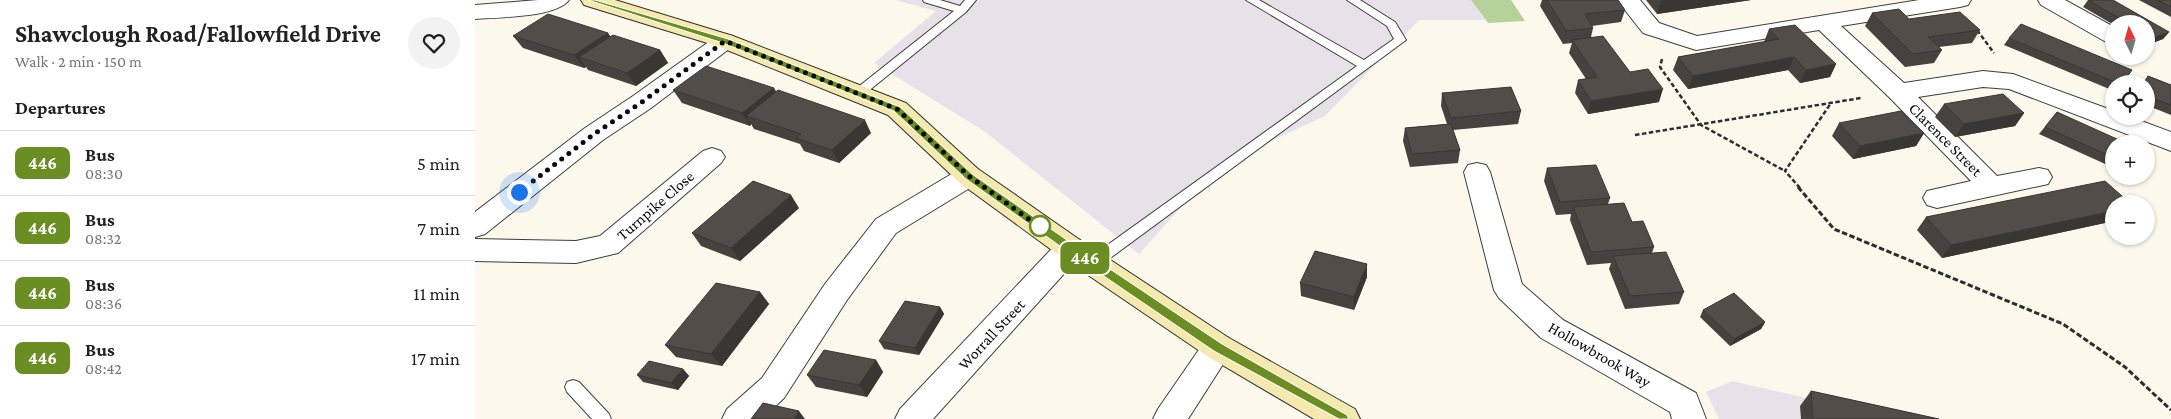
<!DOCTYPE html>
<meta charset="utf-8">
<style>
:root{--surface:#fff;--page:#f2f2f2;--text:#222;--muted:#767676;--line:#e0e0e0}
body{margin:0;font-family:"Crimson Pro",serif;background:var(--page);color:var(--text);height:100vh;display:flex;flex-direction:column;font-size:19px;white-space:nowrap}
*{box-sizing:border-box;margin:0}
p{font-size:16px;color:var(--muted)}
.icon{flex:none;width:28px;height:28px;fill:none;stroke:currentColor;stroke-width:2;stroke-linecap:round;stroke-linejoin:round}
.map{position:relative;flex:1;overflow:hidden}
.panel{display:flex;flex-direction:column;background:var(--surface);width:475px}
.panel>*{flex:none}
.badge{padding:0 10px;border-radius:8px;font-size:18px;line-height:32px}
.needle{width:32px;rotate:355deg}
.buttons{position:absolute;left:1630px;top:15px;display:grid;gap:10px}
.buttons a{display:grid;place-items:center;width:50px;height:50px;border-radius:50%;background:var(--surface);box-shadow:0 1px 4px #0004;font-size:25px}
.you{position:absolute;width:25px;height:25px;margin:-12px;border:4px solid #fff;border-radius:50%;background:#1a73e8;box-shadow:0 0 0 8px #1a73e833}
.map>.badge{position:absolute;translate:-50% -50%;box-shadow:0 0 0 2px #fff}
h2{padding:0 15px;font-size:19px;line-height:45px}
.round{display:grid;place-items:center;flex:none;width:52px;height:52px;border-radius:26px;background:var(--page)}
.head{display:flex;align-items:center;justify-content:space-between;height:85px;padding:0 15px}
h1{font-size:24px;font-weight:700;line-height:38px}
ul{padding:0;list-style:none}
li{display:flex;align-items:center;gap:15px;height:65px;padding:0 15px;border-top:1px solid var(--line)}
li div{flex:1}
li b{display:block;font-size:19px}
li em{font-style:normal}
li .badge{min-width:55px;font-weight:700;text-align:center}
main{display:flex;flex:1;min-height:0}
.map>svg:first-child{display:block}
.industrial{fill:#e8e1e9}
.forest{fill:#b6d19c}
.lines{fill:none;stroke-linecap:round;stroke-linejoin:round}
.lane-casing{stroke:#3e3e3e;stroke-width:2}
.street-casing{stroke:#3e3e3e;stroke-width:2}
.secondary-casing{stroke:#2d2d2d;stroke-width:2}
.path-far1{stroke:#2d2d2d;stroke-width:2.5;stroke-dasharray:4.5 2.5;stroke-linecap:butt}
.path{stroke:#2d2d2d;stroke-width:3;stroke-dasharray:5.5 2.5;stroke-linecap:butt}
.lane{fill:#fff;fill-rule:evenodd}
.street{fill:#fff;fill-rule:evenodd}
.secondary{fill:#f4eab0;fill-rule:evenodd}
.wall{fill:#47423f}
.shaded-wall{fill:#3a3633}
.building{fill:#534d49;stroke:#3a3633}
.line{fill:#6b8e23;stroke:#fff}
.walk{stroke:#0b0b0b;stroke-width:5;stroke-dasharray:0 9}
.stop-dot{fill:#fff;stroke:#6b8e23;stroke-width:2.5}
.labels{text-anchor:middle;stroke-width:5;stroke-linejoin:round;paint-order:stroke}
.street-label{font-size:16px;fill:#0b0b0b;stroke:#fff}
</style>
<main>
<section class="panel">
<div class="head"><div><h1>Shawclough Road/Fallowfield Drive</h1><p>Walk · 2 min · 150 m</p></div><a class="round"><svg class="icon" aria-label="heart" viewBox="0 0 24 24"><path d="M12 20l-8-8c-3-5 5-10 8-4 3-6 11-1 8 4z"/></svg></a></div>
<h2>Departures</h2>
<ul>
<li><span class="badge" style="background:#6b8e23;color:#fff">446</span><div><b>Bus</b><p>08:30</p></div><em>5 min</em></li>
<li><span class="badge" style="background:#6b8e23;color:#fff">446</span><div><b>Bus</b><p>08:32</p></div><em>7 min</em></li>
<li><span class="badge" style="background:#6b8e23;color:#fff">446</span><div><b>Bus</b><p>08:36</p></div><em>11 min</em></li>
<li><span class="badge" style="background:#6b8e23;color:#fff">446</span><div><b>Bus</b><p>08:42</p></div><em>17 min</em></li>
</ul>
</section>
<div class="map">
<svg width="1696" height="419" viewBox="0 0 1696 419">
<rect width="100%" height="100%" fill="#fcf9ec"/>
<g class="industrial">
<polygon points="420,0 996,0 1010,20 944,20 850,116 744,165 664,254 509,131 399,63 461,11"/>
<polygon points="1257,381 1422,419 1244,419 1231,392"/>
</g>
<polygon class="forest" points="996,0 1036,0 1050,21 1013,23"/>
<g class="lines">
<defs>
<g id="lane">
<polygon points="448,0 465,0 485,6 490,0 501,0 491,12 386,97 378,97 376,94 378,91 479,11 449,2"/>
<polygon points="771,0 784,0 889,60 919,39 912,26 872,0 885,0 920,22 931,40 623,267 618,269 613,267 611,263 613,259 882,66"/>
<polygon points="98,380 104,382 134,414 136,419 117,419 92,392 90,387 92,382"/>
</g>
<g id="street">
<path d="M63,0H94C81,18 22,17 0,19V5Z"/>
<polygon points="1142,0 1165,0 1184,23 1222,36 1444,0 1496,0 1493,5 1485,7 1366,26 1429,83 1508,71 1538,74 1639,111 1639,116 1653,116 1696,132 1696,151 1534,89 1508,87 1443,97 1522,176 1564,168 1573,170 1577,177 1573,184 1564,186 1462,208 1452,205 1448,198 1452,191 1496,181 1415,98 1344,30 1221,50 1168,33"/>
<polygon points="1563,0 1590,0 1639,27 1639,44 1631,42 1566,5"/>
<polygon points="250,34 258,36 261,41 258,46 176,108 128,140 10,234 0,237 0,212 110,128 158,96 242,36"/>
<polygon points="237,148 246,151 250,157 246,163 143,253 101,263 0,261 0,239 101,241 125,236 228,151"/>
<polygon points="1002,163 1011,165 1015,172 1047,284 1088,320 1221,393 1231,419 1197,419 1195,412 1066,338 1024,298 1019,290 989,172 993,165"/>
<polygon points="494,167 503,169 507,176 503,183 421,233 372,300 309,398 287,419 247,419 252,409 287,378 350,284 401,219 485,169"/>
<polygon points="595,237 605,240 609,248 605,256 458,419 420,419 425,409 585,240"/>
<polygon points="743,334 754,338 759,347 713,419 678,419 683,409 732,338"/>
</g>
<polygon id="secondary" points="106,0 140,0 258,36 431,103 503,169 605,240 754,338 880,409 885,419 839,419 732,356 585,256 485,183 413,115 242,46 109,5"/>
</defs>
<use href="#lane" class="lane-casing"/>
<use href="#street" class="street-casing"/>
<use href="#secondary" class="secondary-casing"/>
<g class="path-far1">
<polyline points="1502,30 1519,53"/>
<polyline points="1187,59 1185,67 1226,125 1310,171"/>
<polyline points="1160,135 1386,98"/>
<polyline points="1325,188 1310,171 1356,103"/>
</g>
<polyline class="path" points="1323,187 1359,229 1588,324 1650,367 1696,410"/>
<use href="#lane" class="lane"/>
<use href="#street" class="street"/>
<use href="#secondary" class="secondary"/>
</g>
<g class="wall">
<polygon points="1067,0 1143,0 1150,10 1146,22 1117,26 1118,28 1116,37 1155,72 1184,102 1113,114 1100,93 1103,80 1111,79 1094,53 1097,43 1088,44 1065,6"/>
<polygon points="1171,0 1276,0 1182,14"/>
<polygon points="1613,0 1694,32 1688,39 1672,45 1671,44 1671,24 1639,24 1639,25 1608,7"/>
<polygon points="1664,0 1696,0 1696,17"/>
<polygon points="1397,13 1434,19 1505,30 1497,43 1464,47 1467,50 1459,63 1430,67 1390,26"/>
<polygon points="1294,29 1361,64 1355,77 1325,83 1313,70 1213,89 1198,70 1203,57 1289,42"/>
<polygon points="133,33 135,37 185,50 193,63 161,86 113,70 111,67 109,68 48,48 38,36"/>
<polygon points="1534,38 1647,84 1639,84 1639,91 1529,45"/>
<polygon points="1673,76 1696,85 1696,115 1671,105 1671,84 1667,84"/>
<polygon points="299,88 301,92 396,133 364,163 329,151 325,144 279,129 276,124 275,126 207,103 198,90"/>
<polygon points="967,93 1046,111 1043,124 978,130 985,150 983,163 935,167 928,141 930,128 972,124 966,106"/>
<polygon points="1469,104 1549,113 1540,126 1480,137 1460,117"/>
<polygon points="1582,112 1639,144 1639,168 1564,134"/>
<polygon points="1364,123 1449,133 1441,146 1378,159 1357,136"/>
<polygon points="1072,168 1135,198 1133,204 1157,222 1179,247 1177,253 1209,292 1204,304 1150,309 1134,269 1136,263 1112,265 1095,220 1096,214 1081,215 1069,181"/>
<polygon points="1639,204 1639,221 1467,258 1442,230 1451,217"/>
<polygon points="324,208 265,261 226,246 217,233"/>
<polygon points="892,277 879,310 826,296 825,283"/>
<polygon points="285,292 294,304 247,366 201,357 190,345"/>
<polygon points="465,307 469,314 444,355 409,349 404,341"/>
<polygon points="1228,310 1290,322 1286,329 1255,346 1225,317"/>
<polygon points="401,360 408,372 392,397 341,387 332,375"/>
<polygon points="208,369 214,376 203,390 168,382 162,375"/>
<polygon points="1336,391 1464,419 1326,419 1325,406"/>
</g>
<g class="shaded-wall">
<polygon points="1193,0 1276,0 1182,14 1186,1"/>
<polygon points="1694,32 1688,39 1672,45 1678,38"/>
<polygon points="133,33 142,46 104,57 111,67 109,68 99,55"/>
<polygon points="185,50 193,63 161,86 152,73"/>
<polygon points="1319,57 1313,70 1213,89 1218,76"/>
<polygon points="1361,64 1355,77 1325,83 1331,70"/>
<polygon points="299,88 306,101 271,116 276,124 275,126 267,113"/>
<polygon points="1188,89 1184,102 1113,114 1116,101"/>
<polygon points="1549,113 1540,126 1480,137 1489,124"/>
<polygon points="390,120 396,133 364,163 357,150"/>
<polygon points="1449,133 1441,146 1378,159 1385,146"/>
<polygon points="316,195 324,208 265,261 256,248"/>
<polygon points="1639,211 1639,221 1467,258 1476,245"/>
<polygon points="892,264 892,277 879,310 879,297"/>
<polygon points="285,292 294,304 247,366 236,354"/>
<polygon points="465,307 469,314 444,355 440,348"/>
<polygon points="1290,322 1286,329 1255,346 1259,339"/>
<polygon points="401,360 408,372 392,397 384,385"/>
<polygon points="208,369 214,376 203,390 196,383"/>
<polygon points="324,411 330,419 319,419"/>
</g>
<g class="building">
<polygon points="1072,0 1143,0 1150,10 1110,14 1118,28 1091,31"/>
<polygon points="1613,0 1638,0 1694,32 1678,38 1671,34 1671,24 1654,24"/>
<polygon points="1683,0 1696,0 1696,7"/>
<polygon points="1424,9 1434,19 1485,12 1505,30 1453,37 1467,50 1438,54 1397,13"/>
<polygon points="73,14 133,33 99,55 38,36"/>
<polygon points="1546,24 1657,70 1647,84 1644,84 1534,38"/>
<polygon points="1320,25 1361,64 1331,70 1319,57 1218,76 1203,57 1304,39 1294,29"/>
<polygon points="138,35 185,50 152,73 104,57"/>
<polygon points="1128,36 1155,72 1173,69 1188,89 1116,101 1103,80 1122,77 1097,40"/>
<polygon points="231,66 299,88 267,113 198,90"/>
<polygon points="1673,76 1696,85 1696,105 1671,96 1671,84 1669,84"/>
<polygon points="1036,87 1046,111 976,118 967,93"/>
<polygon points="303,90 390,120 357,150 321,138 326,134 271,116"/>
<polygon points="1528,94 1549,113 1489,124 1469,104"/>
<polygon points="1426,111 1449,133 1385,146 1364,123"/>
<polygon points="1582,112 1653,144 1639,144 1639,158 1570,127"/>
<polygon points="976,124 985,150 937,154 930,128"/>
<polygon points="1121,165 1135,198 1085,202 1072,168"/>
<polygon points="278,181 316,195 256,248 217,233"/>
<polygon points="1630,181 1656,204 1639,204 1639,211 1476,245 1451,217"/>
<polygon points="1149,203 1157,222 1168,221 1179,247 1116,252 1098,207"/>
<polygon points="840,251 892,264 879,297 825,283"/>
<polygon points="1191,252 1209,292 1155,296 1138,256"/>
<polygon points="241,283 285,292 236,354 190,345"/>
<polygon points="1259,293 1290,322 1259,339 1228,310"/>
<polygon points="430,301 465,307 440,348 404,341"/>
<polygon points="349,350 401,360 384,385 332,375"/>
<polygon points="174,361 208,369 196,383 162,375"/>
<polygon points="1336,391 1464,419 1338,419"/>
<polygon points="288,403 324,411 319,419 276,419"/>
</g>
<polygon class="line" points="113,0 120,0 253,39 425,107 497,174 599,245 747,344 872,415 874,419 864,419 739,351 592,251 491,179 419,111 248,43"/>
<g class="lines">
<polyline class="walk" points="44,192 119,134 167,102 250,41 422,109 494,176 566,228 565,226"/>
</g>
<circle class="stop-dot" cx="565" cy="226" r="10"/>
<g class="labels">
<g class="street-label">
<text transform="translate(1471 139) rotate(45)" y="6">Clarence Street</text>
<text transform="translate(180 205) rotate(-41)" y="6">Turnpike Close</text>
<text transform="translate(516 334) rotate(-47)" y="6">Worrall Street</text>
<text transform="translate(1125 354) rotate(30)" y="6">Hollowbrook Way</text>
</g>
</g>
</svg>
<div class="buttons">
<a><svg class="needle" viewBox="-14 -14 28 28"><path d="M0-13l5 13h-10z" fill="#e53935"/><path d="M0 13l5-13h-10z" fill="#767676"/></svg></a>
<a><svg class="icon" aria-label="locate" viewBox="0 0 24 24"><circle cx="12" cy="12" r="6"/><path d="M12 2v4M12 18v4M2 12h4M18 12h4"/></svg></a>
<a>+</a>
<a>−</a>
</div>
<div class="you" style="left:44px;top:192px"></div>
<b class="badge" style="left:610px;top:258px;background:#6b8e23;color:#fff">446</b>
</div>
</main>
